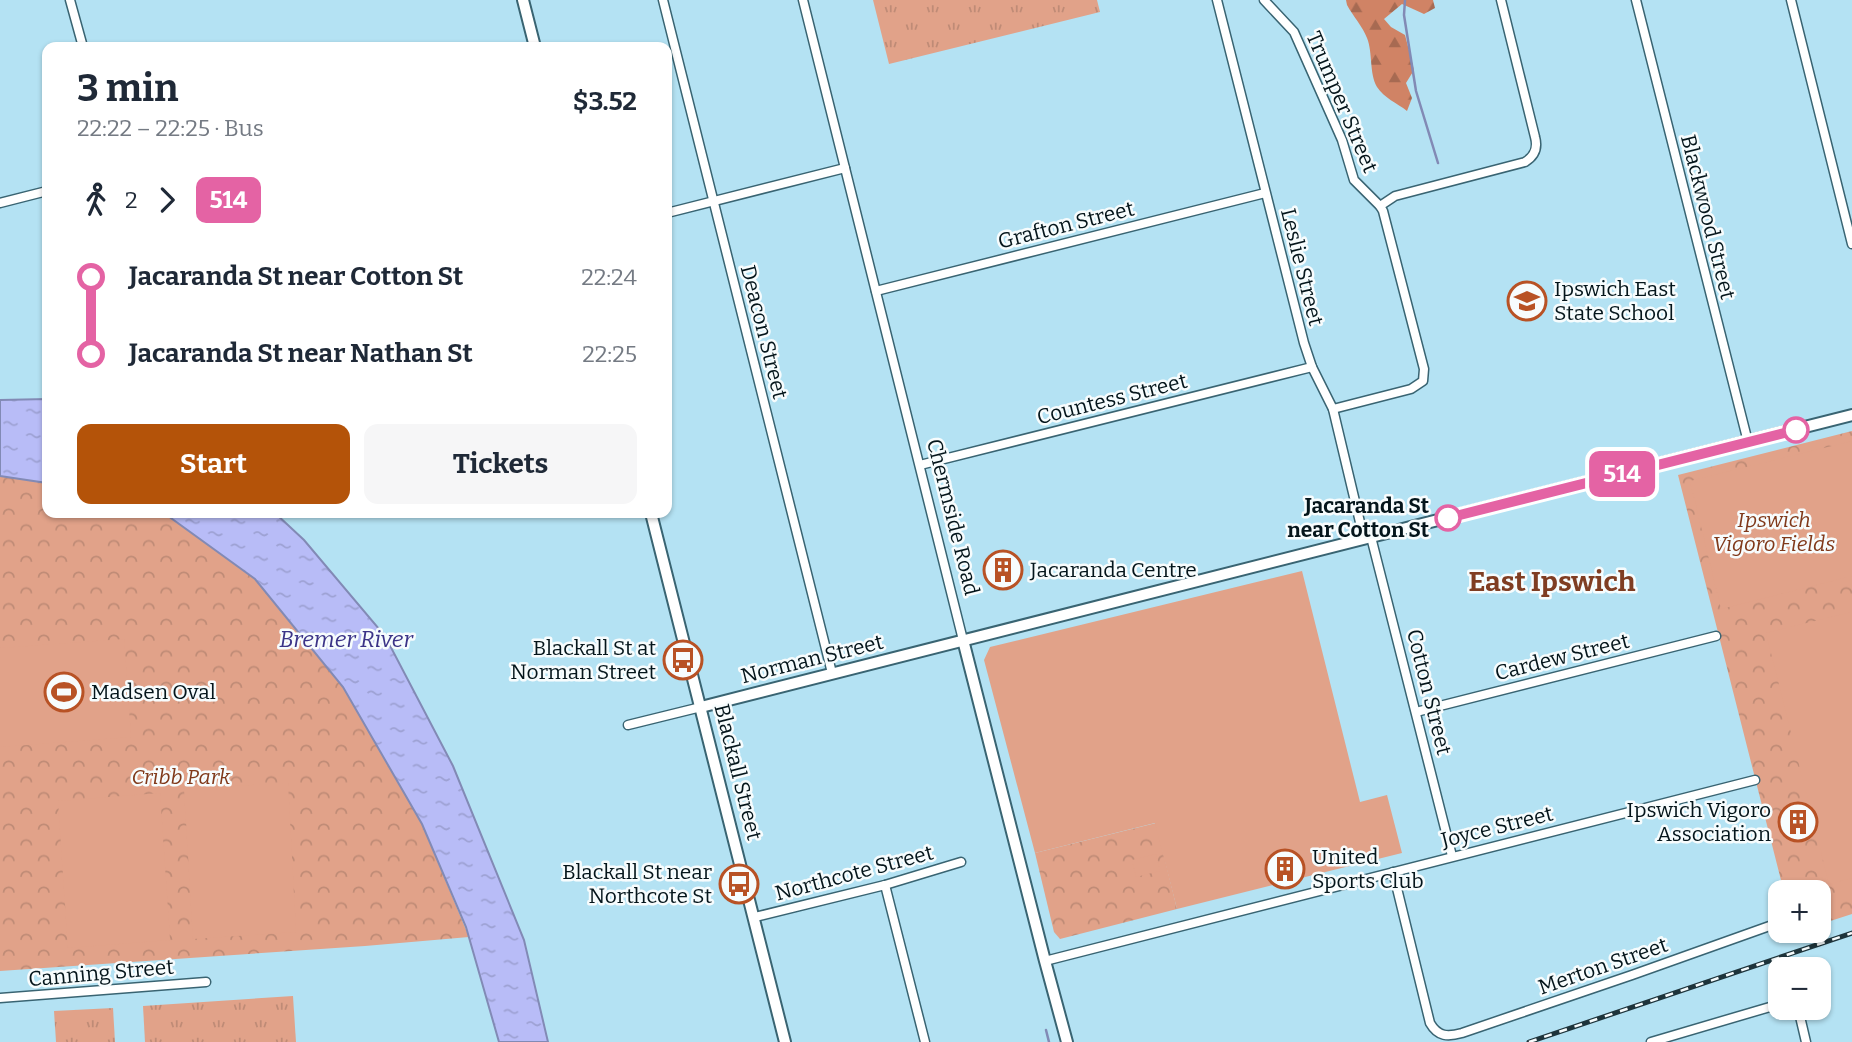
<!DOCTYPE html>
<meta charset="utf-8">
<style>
:root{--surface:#fff;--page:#f6f6f7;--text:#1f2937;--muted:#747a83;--accent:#b45309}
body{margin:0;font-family:Bitter,serif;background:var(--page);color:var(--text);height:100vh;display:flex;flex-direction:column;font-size:26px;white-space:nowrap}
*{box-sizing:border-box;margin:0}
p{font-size:23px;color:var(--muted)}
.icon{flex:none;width:38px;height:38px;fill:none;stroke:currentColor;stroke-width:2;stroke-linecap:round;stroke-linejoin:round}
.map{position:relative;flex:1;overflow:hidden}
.panel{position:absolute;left:42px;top:42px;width:630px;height:476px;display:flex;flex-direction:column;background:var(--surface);border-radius:14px;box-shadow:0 2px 5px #0004}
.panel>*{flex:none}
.badge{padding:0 14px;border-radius:10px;font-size:24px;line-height:46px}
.buttons{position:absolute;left:1768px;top:880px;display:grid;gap:14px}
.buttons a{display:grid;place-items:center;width:63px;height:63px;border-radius:14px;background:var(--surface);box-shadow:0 2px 5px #0004;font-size:35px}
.map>.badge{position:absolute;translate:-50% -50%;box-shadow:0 0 0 4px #fff}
.legs{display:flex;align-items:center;gap:10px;height:77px;padding:0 35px;font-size:23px}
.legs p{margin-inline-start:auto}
.head{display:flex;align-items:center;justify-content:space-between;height:119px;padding:0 35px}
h1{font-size:38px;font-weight:700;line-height:52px}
.action{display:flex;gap:14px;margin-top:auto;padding:14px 35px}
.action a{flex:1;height:80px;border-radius:14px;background:var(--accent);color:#fff;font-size:28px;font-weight:700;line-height:80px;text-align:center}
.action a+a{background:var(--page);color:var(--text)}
ul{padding:0 35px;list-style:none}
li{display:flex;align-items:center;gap:24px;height:77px;font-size:26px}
li i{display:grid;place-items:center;width:10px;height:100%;margin:0 9px;background:currentColor}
li i::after{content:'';width:18px;height:18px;margin:-9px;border:5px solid;border-radius:50%;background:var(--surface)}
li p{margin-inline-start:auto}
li:first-child i{background:linear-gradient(#0000 50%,currentColor 0)}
li:last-child i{background:linear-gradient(currentColor 50%,#0000 0)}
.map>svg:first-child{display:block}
.grass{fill:url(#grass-tufts)}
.forest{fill:url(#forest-firs)}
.park{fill:url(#park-crowns)}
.pitch{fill:#e1a289}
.water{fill:url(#water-ripples);stroke:#828ab5;stroke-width:2}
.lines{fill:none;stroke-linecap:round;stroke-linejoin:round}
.stream{stroke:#828ab5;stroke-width:2.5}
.street-casing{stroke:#396472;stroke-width:11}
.secondary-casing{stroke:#396472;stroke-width:14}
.street{stroke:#fff;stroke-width:8}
.secondary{stroke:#fff;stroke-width:10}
.rail-casing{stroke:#1e343b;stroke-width:5}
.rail{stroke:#f7fcfd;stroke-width:2.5;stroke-dasharray:8;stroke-linecap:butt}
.line-1-casing{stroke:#fff;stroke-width:16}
.line-1{stroke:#e463a4;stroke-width:10}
.stop-1-dot{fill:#fff;stroke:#e463a4;stroke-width:3.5}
.labels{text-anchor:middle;stroke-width:5;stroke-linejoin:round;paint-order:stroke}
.street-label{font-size:21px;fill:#04151b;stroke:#f7fcfd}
.poi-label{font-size:21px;fill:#04151b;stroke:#f7fcfd;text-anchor:start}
.stop-label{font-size:21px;font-weight:bold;fill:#04151b;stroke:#f7fcfd;text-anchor:end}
.park-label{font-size:21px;font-style:italic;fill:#80391a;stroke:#f7fcfd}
.water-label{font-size:23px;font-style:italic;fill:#3b3387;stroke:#f7fcfd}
.district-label{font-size:28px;font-weight:bold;fill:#7f3d22;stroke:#f7fcfd}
</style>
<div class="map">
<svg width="1852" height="1042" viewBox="0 0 1852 1042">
<defs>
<pattern id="grass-tufts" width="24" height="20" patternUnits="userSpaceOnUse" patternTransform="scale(1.75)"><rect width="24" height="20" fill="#e1a289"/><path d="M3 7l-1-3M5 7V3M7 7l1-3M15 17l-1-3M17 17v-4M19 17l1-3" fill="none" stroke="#bf8b76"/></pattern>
<pattern id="forest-firs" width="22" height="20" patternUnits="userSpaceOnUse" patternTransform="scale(1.75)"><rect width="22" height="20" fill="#d08365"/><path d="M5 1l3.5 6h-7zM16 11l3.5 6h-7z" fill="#a76a52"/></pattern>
<pattern id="park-crowns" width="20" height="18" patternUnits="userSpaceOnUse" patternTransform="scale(1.75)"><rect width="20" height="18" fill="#e1a289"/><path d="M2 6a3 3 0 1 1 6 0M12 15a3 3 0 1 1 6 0" fill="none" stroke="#bf8b76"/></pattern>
<pattern id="water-ripples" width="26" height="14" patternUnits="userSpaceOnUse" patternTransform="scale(1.75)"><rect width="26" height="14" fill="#b8bcf7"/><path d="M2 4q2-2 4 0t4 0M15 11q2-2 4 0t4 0" fill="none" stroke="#9da1d3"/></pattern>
</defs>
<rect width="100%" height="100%" fill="#b4e2f3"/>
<g class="grass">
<polygon points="873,0 1097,0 1100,12 889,64"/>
<polygon points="293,996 296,1042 145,1042 143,1006"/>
<polygon points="113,1008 115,1042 56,1042 54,1011"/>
</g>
<path class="forest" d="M1346,0H1433L1435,8L1424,14L1402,4L1384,19L1391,27L1405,35L1414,70L1406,83L1412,98L1407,111C1397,103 1384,98 1377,87C1369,73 1373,53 1367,38C1363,27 1353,16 1347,5Z"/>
<g class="park">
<polygon points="1852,431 1852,914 1818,925 1818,892 1784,892 1678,475"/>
<polygon points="0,476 47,483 47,513 164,513 255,579 343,687 422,824 469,937 365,946 0,971"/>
<polygon points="1156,823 1177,909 1060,939 1054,932 1035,853"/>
</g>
<g class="pitch">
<polygon points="1852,441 1852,576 1721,609 1690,481"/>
<polygon points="1302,571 1360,802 1387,795 1402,853 1177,909 1155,823 1035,853 984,660 990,647"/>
<polygon points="1852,612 1852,878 1829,884 1766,633"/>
<polygon points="124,639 131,737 0,747 0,648"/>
<polygon points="288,783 296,932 193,939 184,789"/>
<polygon points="160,793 170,940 68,948 58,801"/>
<polygon points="1156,854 1160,871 1136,877 1132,860"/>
</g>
<g class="water">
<polygon points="47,399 47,483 0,476 0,400"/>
<polygon points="164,513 275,513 304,540 385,636 453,766 524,940 548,1042 499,1042 466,927 422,824 343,687 255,579"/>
</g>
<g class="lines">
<g class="stream">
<polyline points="1405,0 1404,15 1416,91 1438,163"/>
<polyline points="1046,1030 1049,1042"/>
</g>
<defs>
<g id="street">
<polyline points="70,0 83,47"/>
<polyline points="663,0 832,673"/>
<polyline points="803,0 963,640"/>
<polyline points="1217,0 1304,343 1312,367 1333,409 1364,539"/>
<polyline points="1264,0 1294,32 1342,140 1354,180 1380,206 1383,211 1424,369 1423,381 1411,389 1333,409"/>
<polyline points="1636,0 1748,442"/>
<polyline points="1791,0 1852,244"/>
<polyline points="0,203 47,191"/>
<path d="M1380,206L1395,196L1525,162C1535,156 1538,148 1535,137L1501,0"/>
<polyline points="667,213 845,168"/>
<polyline points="876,291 1265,193"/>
<polyline points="920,465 1312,367"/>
<polyline points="1371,537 1452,856"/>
<polyline points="1416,712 1716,636"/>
<polyline points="628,725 701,707"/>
<path d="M1393,872L1430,1023C1438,1037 1448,1037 1462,1033L1632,975L1778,923"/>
<polyline points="885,885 925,1042"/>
<polyline points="755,917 885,885 961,862"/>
<polyline points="1045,961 1755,780"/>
<polyline points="0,998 206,982"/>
<polyline points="1798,1008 1806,1042"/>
<polyline points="1651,1042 1780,1004"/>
</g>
<g id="secondary">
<polyline points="523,0 535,47"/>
<polyline points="651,513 785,1042"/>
<polyline points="963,640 1045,961 1067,1042"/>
<polyline points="701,707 1852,415"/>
</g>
</defs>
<use href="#street" class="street-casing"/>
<use href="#secondary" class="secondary-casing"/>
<use href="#street" class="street"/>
<use href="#secondary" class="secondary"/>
<defs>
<polyline id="rail" points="1529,1042 1852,933"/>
</defs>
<use href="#rail" class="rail-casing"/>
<use href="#rail" class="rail"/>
</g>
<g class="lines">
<defs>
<polyline id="line-1" points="1448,518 1796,430"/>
</defs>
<use href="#line-1" class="line-1-casing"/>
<use href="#line-1" class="line-1"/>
</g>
<defs>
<symbol id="school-ring" viewBox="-11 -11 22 22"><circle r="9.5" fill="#f7fcfd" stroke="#b85225" stroke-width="1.5"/><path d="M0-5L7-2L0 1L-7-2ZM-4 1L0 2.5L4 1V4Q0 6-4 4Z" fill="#b85225"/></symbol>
<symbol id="building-ring" viewBox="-11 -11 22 22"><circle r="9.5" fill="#f7fcfd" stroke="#b85225" stroke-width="1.5"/><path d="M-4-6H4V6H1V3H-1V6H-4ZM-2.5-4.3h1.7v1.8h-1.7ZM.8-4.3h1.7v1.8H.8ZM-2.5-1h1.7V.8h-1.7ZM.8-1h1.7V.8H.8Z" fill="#b85225"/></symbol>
<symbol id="bus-ring" viewBox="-11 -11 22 22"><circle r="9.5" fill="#f7fcfd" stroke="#b85225" stroke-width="1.5"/><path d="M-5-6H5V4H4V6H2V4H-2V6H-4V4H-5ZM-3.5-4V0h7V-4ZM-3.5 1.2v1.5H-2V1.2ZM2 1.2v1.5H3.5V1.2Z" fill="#b85225"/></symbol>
<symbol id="stadium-ring" viewBox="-11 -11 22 22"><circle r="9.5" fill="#f7fcfd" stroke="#b85225" stroke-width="1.5"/><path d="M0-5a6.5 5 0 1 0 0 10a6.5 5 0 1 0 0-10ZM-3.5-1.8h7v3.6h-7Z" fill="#b85225"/></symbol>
</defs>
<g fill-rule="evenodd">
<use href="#school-ring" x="1505" y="279" width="44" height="44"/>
<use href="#building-ring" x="981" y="548" width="44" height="44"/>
<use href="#bus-ring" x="661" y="638" width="44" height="44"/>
<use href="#stadium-ring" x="42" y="670" width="44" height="44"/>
<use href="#building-ring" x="1776" y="800" width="44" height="44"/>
<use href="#building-ring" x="1263" y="847" width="44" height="44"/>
<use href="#bus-ring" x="717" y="862" width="44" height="44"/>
</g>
<g class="stop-1-dot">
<circle cx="1796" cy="430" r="12"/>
<circle cx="1448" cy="518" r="12"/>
</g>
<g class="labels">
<g class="street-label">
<text transform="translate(1342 102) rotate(67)" y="7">Trumper Street</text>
<text transform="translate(1708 217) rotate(76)" y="7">Blackwood Street</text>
<text transform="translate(1066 225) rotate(-14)" y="7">Grafton Street</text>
<text transform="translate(1302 267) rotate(76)" y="7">Leslie Street</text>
<text transform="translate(764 332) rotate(76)" y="7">Deacon Street</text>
<text transform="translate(1112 399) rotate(-14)" y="7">Countess Street</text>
<text transform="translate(953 517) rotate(76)" y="7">Chermside Road</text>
<text transform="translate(1562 657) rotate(-14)" y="7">Cardew Street</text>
<text transform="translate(812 659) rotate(-14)" y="7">Norman Street</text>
<text transform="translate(1429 692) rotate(76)" y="7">Cotton Street</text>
<text transform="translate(738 772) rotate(76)" y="7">Blackall Street</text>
<text transform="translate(1497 827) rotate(-14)" y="7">Joyce Street</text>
<text transform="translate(854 873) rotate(-15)" y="7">Northcote Street</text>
<text transform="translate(1603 966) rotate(-19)" y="7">Merton Street</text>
<text transform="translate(101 973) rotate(-5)" y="7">Canning Street</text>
</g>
<g class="poi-label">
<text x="1554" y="296">Ipswich East<tspan x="1554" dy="24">State School</tspan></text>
<text x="1030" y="577">Jacaranda Centre</text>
<text x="656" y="655" text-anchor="end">Blackall St at<tspan x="656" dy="24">Norman Street</tspan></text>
<text x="91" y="699">Madsen Oval</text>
<text x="1771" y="817" text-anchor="end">Ipswich Vigoro<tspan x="1771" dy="24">Association</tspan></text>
<text x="1312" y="864">United<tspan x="1312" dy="24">Sports Club</tspan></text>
<text x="712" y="879" text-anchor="end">Blackall St near<tspan x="712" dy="24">Northcote St</tspan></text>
</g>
<g class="stop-label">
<text x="1429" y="513">Jacaranda St<tspan x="1429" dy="24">near Cotton St</tspan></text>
</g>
<g class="park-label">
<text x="1774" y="527">Ipswich<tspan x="1774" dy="24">Vigoro Fields</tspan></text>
<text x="181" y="784">Cribb Park</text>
</g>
<g class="water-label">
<text x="346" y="647">Bremer River</text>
</g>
<g class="district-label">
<text x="1552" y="591">East Ipswich</text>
</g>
</g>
</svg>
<div class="buttons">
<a>+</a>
<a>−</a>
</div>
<b class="badge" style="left:1622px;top:474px;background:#e463a4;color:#fff">514</b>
<section class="panel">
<div class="head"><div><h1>3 min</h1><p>22:22 – 22:25 · Bus</p></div><b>$3.52</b></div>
<div class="legs"><svg class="icon" aria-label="walk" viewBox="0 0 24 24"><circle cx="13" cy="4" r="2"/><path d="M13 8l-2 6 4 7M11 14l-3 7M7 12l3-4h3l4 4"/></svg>2<svg class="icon" aria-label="forward" viewBox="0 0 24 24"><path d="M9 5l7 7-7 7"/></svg><b class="badge" style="background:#e463a4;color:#fff">514</b></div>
<ul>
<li><i style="color:#e463a4"></i><b>Jacaranda St near Cotton St</b><p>22:24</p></li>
<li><i style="color:#e463a4"></i><b>Jacaranda St near Nathan St</b><p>22:25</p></li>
</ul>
<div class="action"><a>Start</a><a>Tickets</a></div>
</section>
</div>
